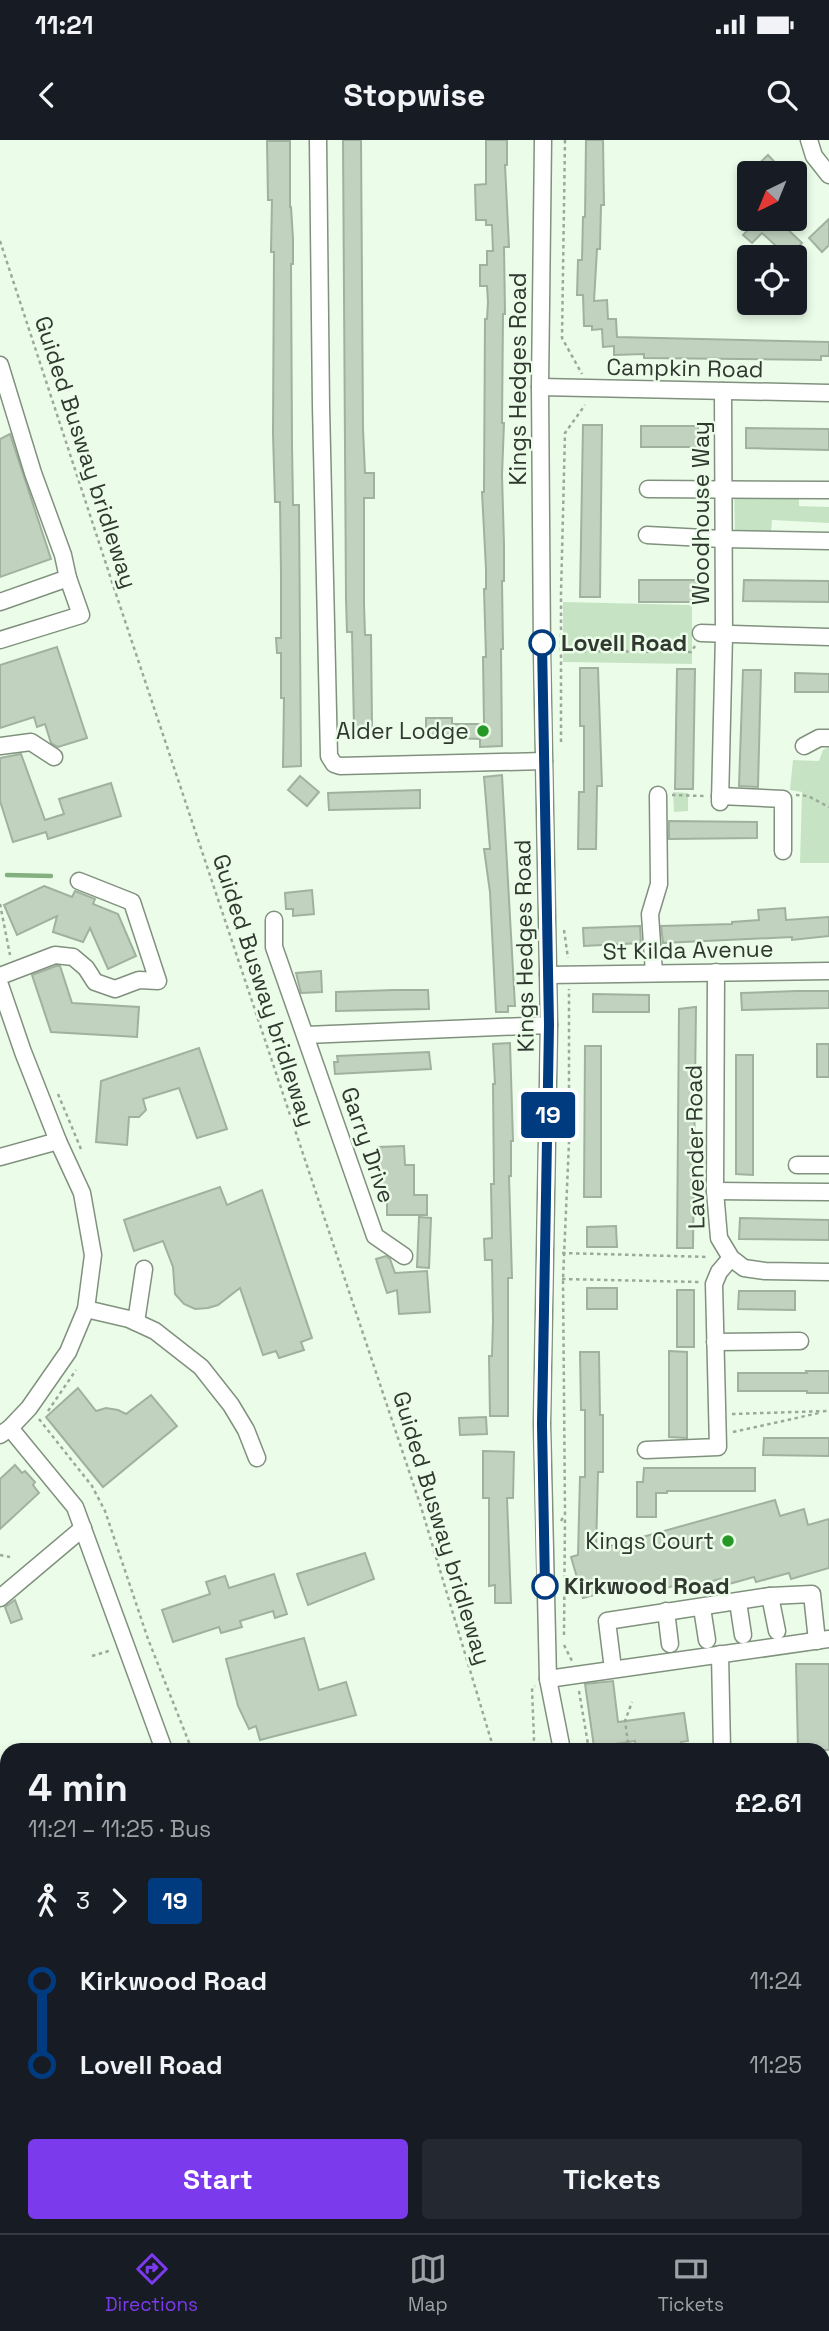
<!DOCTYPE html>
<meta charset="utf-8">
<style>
:root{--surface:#171b24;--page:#242831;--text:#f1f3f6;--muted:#9ea1a6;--line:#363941;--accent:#7c3aed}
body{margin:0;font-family:"Space Grotesk",sans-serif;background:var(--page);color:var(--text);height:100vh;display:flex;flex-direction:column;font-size:26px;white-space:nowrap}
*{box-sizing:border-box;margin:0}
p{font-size:23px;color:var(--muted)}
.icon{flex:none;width:38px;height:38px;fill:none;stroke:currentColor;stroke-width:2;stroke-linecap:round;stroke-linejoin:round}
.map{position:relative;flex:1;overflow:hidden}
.details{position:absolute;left:0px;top:1603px;width:830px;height:490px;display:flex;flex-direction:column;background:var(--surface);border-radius:21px 21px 0 0;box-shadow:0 4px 10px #0003}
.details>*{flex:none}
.badge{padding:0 14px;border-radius:5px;font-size:24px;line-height:46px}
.needle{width:46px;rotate:223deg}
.controls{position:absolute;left:737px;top:21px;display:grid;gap:14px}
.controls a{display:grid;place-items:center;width:70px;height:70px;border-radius:7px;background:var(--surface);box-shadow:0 4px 10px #0003;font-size:35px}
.map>.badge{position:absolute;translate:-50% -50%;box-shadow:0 0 0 4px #fff}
.legs{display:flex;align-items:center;gap:10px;height:77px;padding:0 28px;font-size:23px}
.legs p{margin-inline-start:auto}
.summary{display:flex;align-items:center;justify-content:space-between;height:119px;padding:0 28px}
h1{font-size:38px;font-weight:700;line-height:52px}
.action{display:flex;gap:14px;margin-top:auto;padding:14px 28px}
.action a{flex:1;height:80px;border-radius:7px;background:var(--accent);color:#fff;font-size:28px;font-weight:700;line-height:80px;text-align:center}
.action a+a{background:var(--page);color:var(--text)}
ul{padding:0 28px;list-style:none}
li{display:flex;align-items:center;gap:24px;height:84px;font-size:26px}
li i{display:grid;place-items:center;width:10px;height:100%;margin:0 9px;background:currentColor}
li i::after{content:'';width:18px;height:18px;margin:-9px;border:5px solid;border-radius:50%;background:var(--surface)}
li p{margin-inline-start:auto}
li:first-child i{background:linear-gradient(#0000 50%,currentColor 0)}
li:last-child i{background:linear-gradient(currentColor 50%,#0000 0)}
.status{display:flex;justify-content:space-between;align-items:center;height:49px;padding:0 35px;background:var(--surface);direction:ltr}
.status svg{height:19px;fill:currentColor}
header{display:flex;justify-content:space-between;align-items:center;height:91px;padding:0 28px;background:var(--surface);font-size:32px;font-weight:700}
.menu{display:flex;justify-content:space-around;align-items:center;height:98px;border-top:2px solid var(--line);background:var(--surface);font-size:19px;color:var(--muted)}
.menu a{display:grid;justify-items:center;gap:4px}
.menu .current{color:var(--accent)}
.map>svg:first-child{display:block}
.green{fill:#c6e4c4}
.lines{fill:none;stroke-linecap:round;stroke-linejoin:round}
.stream{stroke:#84b080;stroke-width:4.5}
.building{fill:#c1d3bf;stroke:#a0b29f;stroke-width:2}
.minor-casing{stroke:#80917e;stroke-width:19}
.path{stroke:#9ba99a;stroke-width:2.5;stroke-dasharray:3.5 3.5;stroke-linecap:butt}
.minor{stroke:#fff;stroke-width:16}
.line-1-casing{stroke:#fff;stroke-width:16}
.line-1{stroke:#003b80;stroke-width:10}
.stop-1-dot{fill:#fff;stroke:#003b80;stroke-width:3.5}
.poi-dot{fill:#259826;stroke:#ebfde9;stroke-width:2.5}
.labels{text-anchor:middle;stroke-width:5;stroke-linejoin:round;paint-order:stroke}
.street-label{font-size:23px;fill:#303830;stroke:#ebfde9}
.stop-label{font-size:23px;font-weight:bold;fill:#303830;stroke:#ebfde9;text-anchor:start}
.poi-label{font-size:23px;fill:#303830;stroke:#ebfde9;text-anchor:end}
</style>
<div class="status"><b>11:21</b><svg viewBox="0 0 49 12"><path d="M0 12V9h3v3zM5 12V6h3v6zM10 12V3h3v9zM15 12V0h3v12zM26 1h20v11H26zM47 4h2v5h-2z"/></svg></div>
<header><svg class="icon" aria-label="back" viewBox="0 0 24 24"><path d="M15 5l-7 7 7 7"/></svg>Stopwise<svg class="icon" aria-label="search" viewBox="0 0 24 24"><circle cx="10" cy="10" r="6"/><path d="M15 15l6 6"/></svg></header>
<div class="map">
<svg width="829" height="2093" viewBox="0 0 829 2093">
<rect width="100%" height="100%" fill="#ebfde9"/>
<g class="green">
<polygon points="734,352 799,352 799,366 829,367 829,383 772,380 771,394 735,394"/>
<polygon points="563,462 692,465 692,524 563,522"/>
<polygon points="829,607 829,723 800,723 802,652 790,650 793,620 819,621 823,610"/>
<polygon points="673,652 688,653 688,671 674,672"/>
<polygon points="7,1699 7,1776 0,1776 0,1701"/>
<polygon points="583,2086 627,2086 629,2093 585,2093"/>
</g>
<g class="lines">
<polyline class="stream" points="7,735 51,736"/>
</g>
<g class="building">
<polygon points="343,0 361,0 363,289 365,333 374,333 374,358 364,358 364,464 365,495 371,495 372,587 354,588 352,492 347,492 346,459"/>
<polygon points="486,0 507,0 507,25 505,25 509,107 504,107 505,174 503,174 502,283 504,283 502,335 504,405 504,441 502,441 503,509 501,509 502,606 480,607 480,599 426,597 426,578 452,578 452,584 484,584 483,517 486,517 484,449 486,449 486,429 482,352 484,352 485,179 487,179 488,162 487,146 480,146 480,125 487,125 487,111 493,111 492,85 486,85 486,80 476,80 475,45 486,44"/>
<polygon points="586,0 603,0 604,65 601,65 600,109 597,109 594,161 607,160 608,179 616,179 617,197 829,202 829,216 821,216 821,220 644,218 644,214 614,215 614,206 603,207 602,189 592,190 592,186 584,186 583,155 577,155 578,120 582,120 583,77 585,77"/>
<polygon points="267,1 290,1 290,67 291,67 293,99 293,124 291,124 292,304 293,365 299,365 301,626 283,627 284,558 281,558 281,513 277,513 276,498 281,498 281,433 280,362 275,362 273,294 274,112 271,112 272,60 268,60"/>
<polygon points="768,15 785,33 749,33"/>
<polygon points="747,79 777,79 802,103 788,117 762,93 752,103 743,95 753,85"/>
<polygon points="829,79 829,105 822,112 809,98"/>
<polygon points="583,285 602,285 600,457 580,457"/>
<rect x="641" y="286" width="57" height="21"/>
<polygon points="746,288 829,289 829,310 746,308"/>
<polygon points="10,294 51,419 0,437 0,299"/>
<rect x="639" y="440" width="58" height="22"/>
<polygon points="744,440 829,441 829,462 743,461"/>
<polygon points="57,507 87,598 58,607 51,603 45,584 37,587 34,577 0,588 0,525"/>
<polygon points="580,528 598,528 602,646 597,646 596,709 578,709 579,652 584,652 584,586 580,586"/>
<polygon points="677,529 695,529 693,649 675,649"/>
<polygon points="743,530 761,530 758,647 739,646"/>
<polygon points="795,533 829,534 829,552 795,552"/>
<polygon points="21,614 45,680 64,674 59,659 111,643 121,676 48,699 46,692 13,702 0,661 0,618"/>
<polygon points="502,635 515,866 508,866 508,872 496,872 490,752 484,709 490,709 484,637"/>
<polygon points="300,636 319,652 307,666 288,650"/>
<polygon points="420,650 420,668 329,670 328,653"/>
<polygon points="669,681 757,682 757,698 669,699"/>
<polygon points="44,746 72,757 75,751 95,759 93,764 118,774 136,816 108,829 90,788 83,802 53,792 57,776 17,795 4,765"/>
<polygon points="312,750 314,774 293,776 293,769 286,769 285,753"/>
<polygon points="785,768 786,780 829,777 829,796 792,800 792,797 663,803 661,786 732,784 732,782 759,780 758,770"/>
<polygon points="640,786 641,803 584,806 583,788"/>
<polygon points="56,826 60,826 72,863 139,867 137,897 51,892 32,835"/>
<polygon points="321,831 322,852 301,853 296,833"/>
<polygon points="394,850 428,850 429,869 336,871 336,852"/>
<polygon points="797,851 829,851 829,868 742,870 741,853"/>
<polygon points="593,854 649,855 649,872 593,872"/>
<polygon points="696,867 693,1108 677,1108 679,869"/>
<polygon points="510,903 513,1001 511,1001 511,1036 509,1036 512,1138 508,1138 508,1276 490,1276 489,1216 492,1216 493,1181 492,1120 485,1120 484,1099 492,1098 491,1044 494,1044 493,944 495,944 493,904"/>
<rect x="817" y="904" width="12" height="33"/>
<polygon points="585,906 601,906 601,1057 584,1057"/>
<polygon points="199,908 227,989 197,998 179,948 143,959 146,970 139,977 129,977 127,1005 96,1002 101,941"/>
<polygon points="429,912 431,929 335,934 334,922 338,922 337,916"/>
<polygon points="736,915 753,915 753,1035 736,1034"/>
<polygon points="404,1006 405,1025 414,1025 414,1055 427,1055 427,1075 387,1075 387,1049 379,1049 378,1007"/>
<polygon points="220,1047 227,1065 262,1050 312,1198 301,1202 304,1210 279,1218 276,1211 263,1215 240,1148 218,1165 208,1168 195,1169 184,1164 175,1154 173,1127 163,1101 134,1111 124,1080"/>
<polygon points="419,1077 431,1078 429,1128 417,1127"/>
<polygon points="740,1078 829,1080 829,1100 739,1099"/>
<polygon points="616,1086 617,1107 587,1107 587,1087"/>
<polygon points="386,1116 390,1119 395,1133 427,1131 430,1172 399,1174 397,1150 387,1153 376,1119"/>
<rect x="587" y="1148" width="30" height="21"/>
<rect x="677" y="1150" width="17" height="57"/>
<polygon points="739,1151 795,1151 795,1170 738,1169"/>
<polygon points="669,1211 687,1212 687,1298 669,1297"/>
<polygon points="580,1212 599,1212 600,1275 603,1275 603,1332 598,1332 596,1410 775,1360 780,1376 804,1369 808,1385 829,1379 829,1428 791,1439 789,1433 756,1442 754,1437 722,1446 720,1439 688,1448 686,1442 653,1452 651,1446 618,1455 616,1449 583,1458 571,1417 578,1415 580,1337 585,1337 585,1270 581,1270"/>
<polygon points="806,1231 829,1231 829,1253 807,1253 807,1251 738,1251 738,1233 807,1233"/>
<polygon points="78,1248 96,1271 106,1268 118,1270 126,1274 151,1255 177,1286 103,1347 46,1277"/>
<polygon points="486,1277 487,1294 460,1295 459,1278"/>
<polygon points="764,1298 829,1298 829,1316 763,1315"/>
<polygon points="483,1311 514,1312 513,1358 507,1358 511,1463 495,1463 495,1445 489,1446 489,1358 483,1358"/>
<polygon points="15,1325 22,1333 25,1331 35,1342 33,1345 39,1353 0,1389 0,1339"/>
<polygon points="644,1328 755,1328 755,1351 667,1351 667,1353 656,1353 656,1377 637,1377 637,1342 643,1342"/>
<polygon points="365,1413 374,1439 308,1465 297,1434"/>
<polygon points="274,1434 287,1474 275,1478 273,1471 240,1481 242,1487 221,1493 219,1487 173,1502 162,1470 210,1454 206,1442 225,1436 229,1448"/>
<polygon points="15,1460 22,1479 11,1483 5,1467"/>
<polygon points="304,1498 319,1550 346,1542 356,1575 260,1600 256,1586 249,1589 238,1566 226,1519"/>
<polygon points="796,1524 829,1524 829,1610 798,1610"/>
<polygon points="613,1541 618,1582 684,1573 688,1601 681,1602 682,1610 650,1610 649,1605 636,1607 635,1601 594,1607 585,1544"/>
</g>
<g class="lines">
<defs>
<g id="minor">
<polyline points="318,0 321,266 329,616 334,624 340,626 544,621"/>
<polyline points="543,0 540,247 542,511 549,885 542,1284 548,1539 562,1610"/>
<polyline points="809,0 814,16 829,35"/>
<polyline points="0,225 33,333 63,415 68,438"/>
<polyline points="540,247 829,253"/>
<polyline points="648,349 829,350"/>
<polyline points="647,395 723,399 829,401"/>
<polyline points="0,462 68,438 81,475 0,500"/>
<polyline points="701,493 829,497"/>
<polyline points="0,606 31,602 54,617"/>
<polyline points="804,606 819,598 829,598"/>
<polyline points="720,656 783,659 783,711"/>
<polyline points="720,662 724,495 723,251"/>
<polyline points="274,780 274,807 375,1096 404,1116"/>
<polyline points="716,832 715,1051 719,1098 731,1118 744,1128 765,1131 829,1132"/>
<polyline points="654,833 650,774 659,744 658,655"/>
<polyline points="548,835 829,831"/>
<polyline points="0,836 55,815 73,817 86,828 95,842 115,849 139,840 158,841 132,762 79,741"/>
<polyline points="0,845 23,912 58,1001 82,1053 93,1115 86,1169 68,1212 29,1268 10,1288 0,1295"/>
<polyline points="306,895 549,885"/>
<polyline points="0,1017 58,1001"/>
<polyline points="797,1025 829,1025"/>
<polyline points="715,1051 829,1052"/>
<polyline points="86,1169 129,1179 155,1191 201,1227 231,1265 246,1290 257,1318"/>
<polyline points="136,1182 144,1129"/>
<polyline points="715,1202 800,1201"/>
<polyline points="10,1288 75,1367 164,1610"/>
<polyline points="646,1310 718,1307 714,1144 719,1132 731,1118"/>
<polyline points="770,1456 777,1491"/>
<polyline points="0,1458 83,1388"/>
<polyline points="738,1462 743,1495"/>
<polyline points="702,1468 707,1500"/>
<polyline points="666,1471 670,1504"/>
<polyline points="720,1514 722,1610"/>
<polyline points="613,1529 607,1481 770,1456 812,1454 817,1501"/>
<polyline points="548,1539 829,1499"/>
<polyline points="0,1790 7,1790"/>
<polyline points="822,1828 829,1840"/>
<polyline points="822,1876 829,1869"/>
<polyline points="822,1954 829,1953"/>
<polyline points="0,2001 7,1999"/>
<polyline points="822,2044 829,2044"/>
<polyline points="644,2086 647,2093"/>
<polyline points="724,2086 727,2093"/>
</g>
</defs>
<use href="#minor" class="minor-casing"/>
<g class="path">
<polyline points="565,0 562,198 582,234"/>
<polyline points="0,101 111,439 421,1367 494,1610"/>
<polyline points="562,511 691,512 695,506"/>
<polyline points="561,602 561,454 565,293 585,265"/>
<polyline points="672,655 704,656"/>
<polyline points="796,655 808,656 829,667"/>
<polyline points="0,764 10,815"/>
<polyline points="564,790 568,818"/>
<polyline points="58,954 81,1009"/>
<polyline points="562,1113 709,1117"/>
<polyline points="562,1139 699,1142"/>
<polyline points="48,1271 76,1230"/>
<polyline points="732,1274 827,1271"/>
<polyline points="39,1279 92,1346 105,1371 148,1499 192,1610"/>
<polyline points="733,1292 819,1273"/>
<polyline points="561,1381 565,1374 563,1139 569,1002 569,849"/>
<polyline points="0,1415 10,1417"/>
<polyline points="564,1495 565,1376"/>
<polyline points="564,1505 572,1521"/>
<polyline points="92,1516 112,1510"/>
<polyline points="579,1551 589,1610"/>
<polyline points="525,1610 531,1608 534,1599 532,1548 535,1546"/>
<polyline points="629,1610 625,1581 632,1562"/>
<polyline points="0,1829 7,1825"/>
<polyline points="790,2086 791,2093"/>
<polyline points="270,2093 292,2086"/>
</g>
<use href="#minor" class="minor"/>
</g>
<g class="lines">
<defs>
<polyline id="line-1" points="542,503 549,885 542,1284 545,1446"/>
</defs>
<use href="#line-1" class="line-1-casing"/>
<use href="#line-1" class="line-1"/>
</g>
<g class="stop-1-dot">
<circle cx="542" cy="503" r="12"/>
<circle cx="545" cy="1446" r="12"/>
</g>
<g class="poi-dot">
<circle cx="483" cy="591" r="7"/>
<circle cx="728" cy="1401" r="7"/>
</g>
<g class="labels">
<g class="street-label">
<text transform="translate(685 228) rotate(1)" y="8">Campkin Road</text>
<text transform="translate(518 239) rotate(-90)" y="8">Kings Hedges Road</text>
<text transform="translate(86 312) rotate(72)" y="8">Guided Busway bridleway</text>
<text transform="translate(701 373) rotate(-90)" y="8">Woodhouse Way</text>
<text transform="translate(524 806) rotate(-91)" y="8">Kings Hedges Road</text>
<text transform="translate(688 810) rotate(-1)" y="8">St Kilda Avenue</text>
<text transform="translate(264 850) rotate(72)" y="8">Guided Busway bridleway</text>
<text transform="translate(368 1005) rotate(71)" y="8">Garry Drive</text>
<text transform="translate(695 1007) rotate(-91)" y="8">Lavender Road</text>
<text transform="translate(442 1388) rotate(73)" y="8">Guided Busway bridleway</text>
</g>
<g class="stop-label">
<text x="561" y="511">Lovell Road</text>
<text x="564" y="1454">Kirkwood Road</text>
</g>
<g class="poi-label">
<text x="469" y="599">Alder Lodge</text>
<text x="714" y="1409">Kings Court</text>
</g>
</g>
</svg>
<div class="controls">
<a><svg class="needle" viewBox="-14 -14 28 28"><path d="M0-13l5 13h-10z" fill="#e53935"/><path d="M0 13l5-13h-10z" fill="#9ea1a6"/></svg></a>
<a><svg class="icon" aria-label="locate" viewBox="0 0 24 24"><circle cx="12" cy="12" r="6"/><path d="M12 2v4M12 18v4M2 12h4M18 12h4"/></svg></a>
</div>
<b class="badge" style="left:548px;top:975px;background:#003b80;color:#fff">19</b>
<section class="details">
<div class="summary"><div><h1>4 min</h1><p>11:21 – 11:25 · Bus</p></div><b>£2.61</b></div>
<div class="legs"><svg class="icon" aria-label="walk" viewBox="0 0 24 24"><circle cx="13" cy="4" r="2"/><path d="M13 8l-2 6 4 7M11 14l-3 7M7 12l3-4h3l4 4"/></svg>3<svg class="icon" aria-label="forward" viewBox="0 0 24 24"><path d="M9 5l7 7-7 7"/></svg><b class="badge" style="background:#003b80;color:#fff">19</b></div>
<ul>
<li><i style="color:#003b80"></i><b>Kirkwood Road</b><p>11:24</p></li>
<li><i style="color:#003b80"></i><b>Lovell Road</b><p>11:25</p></li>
</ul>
<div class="action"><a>Start</a><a>Tickets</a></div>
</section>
</div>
<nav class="menu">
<a class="current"><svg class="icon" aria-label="directions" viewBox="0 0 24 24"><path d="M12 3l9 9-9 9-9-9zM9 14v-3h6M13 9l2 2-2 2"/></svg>Directions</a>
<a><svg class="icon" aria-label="map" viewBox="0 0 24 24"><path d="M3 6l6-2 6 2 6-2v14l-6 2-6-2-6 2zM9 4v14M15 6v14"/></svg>Map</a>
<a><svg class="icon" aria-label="tickets" viewBox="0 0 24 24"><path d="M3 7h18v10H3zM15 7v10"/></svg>Tickets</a>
</nav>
